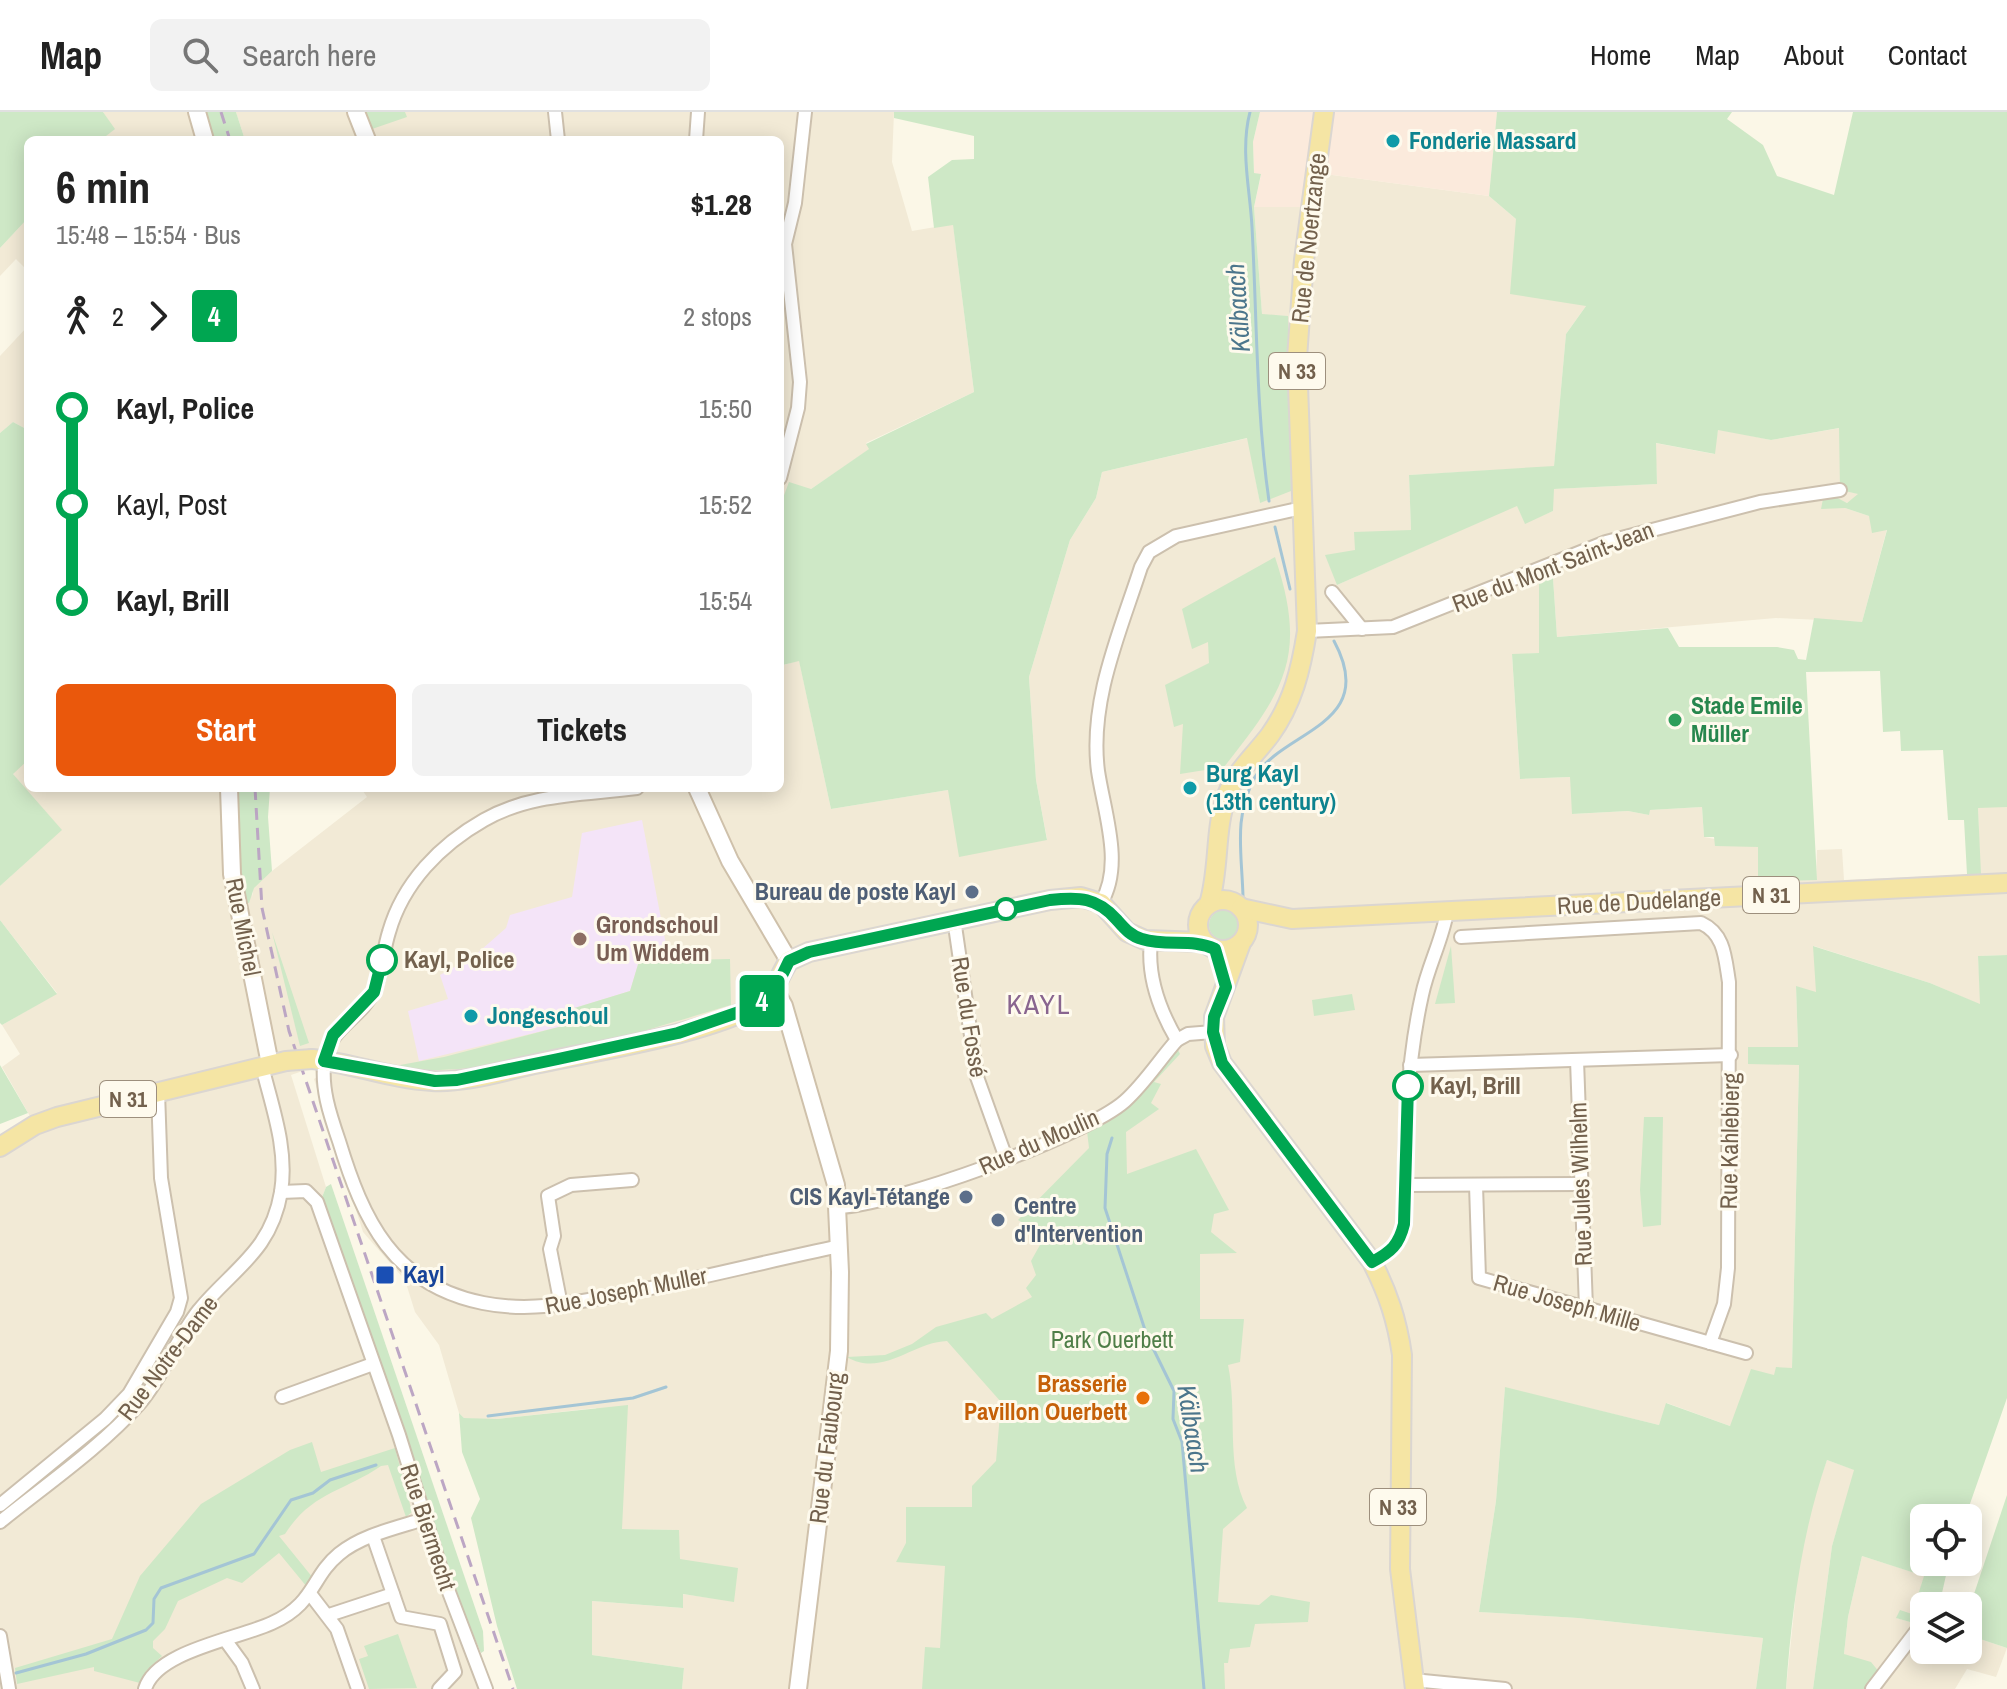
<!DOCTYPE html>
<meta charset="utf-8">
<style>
:root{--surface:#fff;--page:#f2f2f2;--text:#222;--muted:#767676;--line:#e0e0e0;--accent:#ea580c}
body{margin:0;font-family:"Archivo Narrow",sans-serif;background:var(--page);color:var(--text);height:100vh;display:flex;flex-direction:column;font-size:30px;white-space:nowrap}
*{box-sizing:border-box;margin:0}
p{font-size:26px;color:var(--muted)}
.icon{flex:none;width:44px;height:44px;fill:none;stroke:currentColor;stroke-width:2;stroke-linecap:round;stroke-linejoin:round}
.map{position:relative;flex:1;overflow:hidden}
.drawer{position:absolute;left:24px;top:24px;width:760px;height:656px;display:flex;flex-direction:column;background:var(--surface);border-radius:12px;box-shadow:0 4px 20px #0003}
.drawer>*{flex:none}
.badge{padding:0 16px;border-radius:6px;font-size:28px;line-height:52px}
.fabs{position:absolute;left:1910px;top:1392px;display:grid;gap:16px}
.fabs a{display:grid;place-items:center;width:72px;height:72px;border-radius:12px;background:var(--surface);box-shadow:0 4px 20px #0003;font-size:40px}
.map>.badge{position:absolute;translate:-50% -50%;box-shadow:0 0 0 4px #fff}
.legs{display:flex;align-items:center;gap:12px;height:88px;padding:0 32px;font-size:26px}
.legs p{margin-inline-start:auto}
.head{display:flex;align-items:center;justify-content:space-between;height:136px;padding:0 32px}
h1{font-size:44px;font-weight:700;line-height:60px}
.cta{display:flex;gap:16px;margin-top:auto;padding:16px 32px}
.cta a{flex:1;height:92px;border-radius:12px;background:var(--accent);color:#fff;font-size:32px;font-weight:700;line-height:92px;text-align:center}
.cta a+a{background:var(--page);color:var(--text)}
ul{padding:0 32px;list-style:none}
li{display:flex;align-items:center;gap:28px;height:96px;font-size:30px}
li i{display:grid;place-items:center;width:12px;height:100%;margin:0 10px;background:currentColor}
li i::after{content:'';width:20px;height:20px;margin:-10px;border:6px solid;border-radius:50%;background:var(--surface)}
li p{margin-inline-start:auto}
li:first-child i{background:linear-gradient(#0000 50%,currentColor 0)}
li:last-child i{background:linear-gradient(currentColor 50%,#0000 0)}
header{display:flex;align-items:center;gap:48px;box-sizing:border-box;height:112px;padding:0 40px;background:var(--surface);border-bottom:2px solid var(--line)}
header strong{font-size:38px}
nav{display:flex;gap:44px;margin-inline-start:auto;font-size:28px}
.search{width:560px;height:72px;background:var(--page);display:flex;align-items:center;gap:20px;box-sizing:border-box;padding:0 28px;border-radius:12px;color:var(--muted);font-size:30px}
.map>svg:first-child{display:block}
.residential{fill:#f2ead6}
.commercial{fill:#fbeadc}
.education{fill:#f4e4f8}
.green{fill:#cee8c6}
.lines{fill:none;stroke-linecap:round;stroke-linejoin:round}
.stream{stroke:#a4c5d5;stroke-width:3}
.street-casing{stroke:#ccc0ae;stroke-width:16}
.secondary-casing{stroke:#cfc1ab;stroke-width:20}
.primary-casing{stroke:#dbd6d1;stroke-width:22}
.street{stroke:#fff;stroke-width:12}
.secondary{stroke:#fff;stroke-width:16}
.primary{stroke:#f5e5a4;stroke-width:18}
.rail{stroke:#bca6c4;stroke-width:3;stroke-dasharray:12 8;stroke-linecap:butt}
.primary-bridge-casing{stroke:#dbd6d1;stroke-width:22;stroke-linecap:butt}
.primary-bridge{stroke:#f5e5a4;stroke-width:18}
.line-1-casing{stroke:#fff;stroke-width:18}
.line-1{stroke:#00a651;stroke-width:12}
.culture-dot{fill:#0f9aa8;stroke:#fefaed;stroke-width:3}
.leisure-dot{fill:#2e9e5b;stroke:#fefaed;stroke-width:3}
.service-dot{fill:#5c6f8a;stroke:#fefaed;stroke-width:3}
.stop-1-dot{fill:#fff;stroke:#00a651;stroke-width:4}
.education-dot{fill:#8d6e63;stroke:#fefaed;stroke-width:3}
.transit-dot{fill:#1a4fb4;stroke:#fefaed;stroke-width:3}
.food-dot{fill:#e8710a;stroke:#fefaed;stroke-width:3}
.labels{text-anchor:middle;stroke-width:6;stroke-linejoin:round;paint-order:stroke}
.shield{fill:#fefaed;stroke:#9d8f7d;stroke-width:2}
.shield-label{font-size:22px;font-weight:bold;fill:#73614d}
.culture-label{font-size:24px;font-weight:bold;fill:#0d838f;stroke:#fefaed;text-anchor:start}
.street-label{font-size:24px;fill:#73614d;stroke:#fefaed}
.leisure-label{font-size:24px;font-weight:bold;fill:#27864d;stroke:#fefaed;text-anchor:start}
.service-label{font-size:24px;font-weight:bold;fill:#4e5e75;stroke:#fefaed;text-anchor:end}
.education-label{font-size:24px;font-weight:bold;fill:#785e54;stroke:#fefaed;text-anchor:start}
.stop-label{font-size:24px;font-weight:bold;fill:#73614d;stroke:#fefaed;text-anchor:start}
.transit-label{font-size:24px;font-weight:bold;fill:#164399;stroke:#fefaed;text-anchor:start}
.park-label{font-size:24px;fill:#4f7e48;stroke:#fefaed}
.food-label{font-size:24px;font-weight:bold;fill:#c56008;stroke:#fefaed;text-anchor:end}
.water-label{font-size:26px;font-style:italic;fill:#4c768c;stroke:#fefaed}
.quarter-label{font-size:28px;letter-spacing:2px;fill:#89658f;stroke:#fefaed}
</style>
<header>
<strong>Map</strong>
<div class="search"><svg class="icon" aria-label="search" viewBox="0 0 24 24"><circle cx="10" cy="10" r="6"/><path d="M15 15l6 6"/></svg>Search here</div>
<nav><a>Home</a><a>Map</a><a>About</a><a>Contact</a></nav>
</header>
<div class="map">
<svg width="2007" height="1577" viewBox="0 0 2007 1577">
<rect width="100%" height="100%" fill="#fbf7e7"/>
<g class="residential">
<polygon points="103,0 203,0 210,28 101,28 114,17"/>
<polygon points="236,0 894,0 892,50 912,119 953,112 974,280 866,331 870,337 811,377 787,379 780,394 780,28 245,28"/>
<polygon points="1317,0 1333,0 1325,62 1489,84 1516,107 1586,194 1566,222 1554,355 1409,363 1411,418 1355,438 1337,473 1517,393 1525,411 1553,399 1553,377 1657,372 1655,331 1714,342 1718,317 1771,328 1840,316 1840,378 1860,382 1847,391 1839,387 1845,396 1869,404 1887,417 1862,510 1776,506 1557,525 1553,466 1539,468 1539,541 1512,543 1520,667 1571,665 1573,702 1628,699 1649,703 1649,698 1702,695 1704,725 1758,735 1758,769 1816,768 1817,738 1842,737 1844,768 1980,762 1978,695 2007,695 2007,843 1978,844 1981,893 1930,871 1814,834 1817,881 1796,875 1798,935 1748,952 1799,952 1792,1256 1775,1263 1730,1314 1667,1291 1659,1313 1505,1276 1496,1389 1479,1500 1578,1506 1763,1526 1756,1577 682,1577 684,1556 592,1543 592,1489 682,1496 682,1482 734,1489 680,1447 678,1418 622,1417 596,1296 488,1308 464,1306 459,1301 439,1233 415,1200 405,1168 363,1120 314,967 317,965 314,955 291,963 326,1075 321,1088 486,1577 0,1577 0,1035 35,1013 2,955 20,942 2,913 57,881 0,808 0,774 61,718 12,661 28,648 28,676 235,676 253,785 253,776 272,759 367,685 361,676 780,676 780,544 784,553 799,548 831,697 948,678 1047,727 1036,668 1029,565 1070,428 1096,386 1102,360 1248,326 1260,391 1291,339 1288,204 1262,203 1254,95 1303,95"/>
<polygon points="28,106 28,159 16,147 0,164 0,136"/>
<polygon points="28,214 28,318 13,310 0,321 0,244"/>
<polygon points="1827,1348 1855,1358 1832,1434 1813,1577 1786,1577 1800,1441 1809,1398"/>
<polygon points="1862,1444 1925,1464 1912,1502 1897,1506 1910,1510 1924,1499 1924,1538 1968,1538 1968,1523 2007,1536 1996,1565 1967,1557 1955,1577 1867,1577 1844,1542 1848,1505"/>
</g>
<g class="commercial">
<polygon points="1260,0 1317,0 1303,95 1254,95 1261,63 1254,61 1253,30"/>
<polygon points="1333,0 1497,0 1489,84 1325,62"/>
</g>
<polygon class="education" points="642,708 669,848 639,849 630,879 568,898 571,912 419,949 408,899 448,887 440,863 473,845 506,816 510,803 572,785 582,721"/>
<g class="green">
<polygon points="0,0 103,0 115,17 101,28 28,28 28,106 0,136"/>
<polygon points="203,0 236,0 245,28 210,28"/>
<polygon points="365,0 405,0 407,5 372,17"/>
<polygon points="894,0 1260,0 1253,30 1254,61 1261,62 1254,95 1262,202 1288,204 1291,379 1260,391 1247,326 1102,360 1096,386 1070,428 1029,565 1036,668 1047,728 959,745 948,678 831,697 799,549 783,553 780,544 780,394 789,370 811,377 869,337 866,332 974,280 953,113 934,116 928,65 952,48 974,47 974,24 894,6"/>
<polygon points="1497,0 1732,0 1727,7 1763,33 1777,64 1834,83 1853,0 2007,0 2007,695 1978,696 1981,762 1967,762 1964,708 1948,708 1943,638 1901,639 1900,619 1883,620 1880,559 1806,560 1817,768 1758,770 1758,735 1715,734 1714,725 1704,725 1702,695 1650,698 1649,703 1628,699 1572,702 1570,665 1520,667 1512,542 1539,541 1539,467 1553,466 1557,525 1668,516 1679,535 1777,535 1794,538 1798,547 1806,548 1814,506 1862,510 1887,418 1872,421 1869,404 1845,396 1821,397 1823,387 1832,386 1832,383 1847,391 1858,382 1840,378 1839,316 1771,328 1718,318 1715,342 1656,331 1657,372 1554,377 1553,399 1525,412 1517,394 1337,473 1325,443 1355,438 1354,420 1411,418 1409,363 1554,354 1566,222 1586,194 1510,182 1516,107 1489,84"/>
<polygon points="13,310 28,318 28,648 13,662 62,718 0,774 0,321"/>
<path d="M1275,445C1308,544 1285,578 1224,655L1180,662L1183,612L1174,615L1165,573L1209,551L1208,530L1192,537L1182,497Z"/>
<polygon points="235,676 270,676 268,705 272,759 254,776 249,791 242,790 235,749"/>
<circle cx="1224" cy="813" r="15"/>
<polygon points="0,808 57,882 2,913 0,911"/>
<polygon points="272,820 309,931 300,934"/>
<polygon points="1451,834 1455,891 1435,892"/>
<path d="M1813,834L1930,871L1980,892L1978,844L2007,843V1286L1965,1406H1924V1450H1949L1942,1481L1958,1494H1924V1499L1910,1510L1896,1506L1900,1498L1912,1502L1924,1464L1862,1444L1848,1505L1844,1542L1871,1550L1880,1561L1867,1577H1813L1832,1434L1854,1358L1827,1348C1801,1423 1792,1498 1786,1577H1756L1763,1526L1578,1506L1479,1500L1496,1389L1505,1275L1659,1313L1666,1291L1730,1314L1751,1257L1774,1263L1776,1255L1792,1256L1799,953L1748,952V935H1798L1796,874L1816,880Z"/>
<path d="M730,847L731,893C637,921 484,971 389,955L444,945L570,912L568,898L630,879L639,849Z"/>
<polygon points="1352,882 1355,898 1314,904 1312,888"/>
<path d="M1178,938L1180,942L1154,970L1161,972L1151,991L1159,997L1126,1020L1127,1062L1196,1037L1229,1098L1214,1102L1211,1120L1237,1141L1200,1142V1207H1244L1240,1250L1228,1253C1238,1301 1225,1353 1247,1396L1223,1417L1218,1490L1259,1493L1271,1483L1310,1490L1308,1510L1255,1512L1250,1535L1230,1537L1228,1551H1224L1225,1577H922L925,1535L940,1536L945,1454L896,1450L906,1431V1395H972V1374L996,1349L1001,1290L947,1229C913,1230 882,1266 847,1245L885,1243L912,1232L936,1215L986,1201L992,1207L1032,1185L1026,1176L1036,1163L1031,1149L1045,1124L1018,1108L1089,1036L1087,1019L1125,996Z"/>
<polygon points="0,953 28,1001 0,1012"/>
<polygon points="1644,1005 1663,1005 1661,1113 1643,1115 1640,1078"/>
<polygon points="331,1072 483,1519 484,1539 481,1541 448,1464 321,1088 326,1075"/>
<polygon points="628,1293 622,1417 679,1418 680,1447 738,1456 734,1490 683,1482 683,1496 592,1489 592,1543 684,1556 682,1577 517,1577 497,1514 471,1406 480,1387 462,1340 459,1301 464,1306 497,1307"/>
<path d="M312,1330L321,1360L395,1336L412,1400L406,1405L388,1353L381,1354C343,1380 312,1380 285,1422L279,1424L313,1466L307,1475L279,1441L242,1471L227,1466L178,1489L165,1517L153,1529V1536L162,1544L146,1559L140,1571L94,1559V1555L17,1572L15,1556L112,1527L140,1464L201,1392L290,1338Z"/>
<polygon points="2007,1383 2007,1536 1968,1523 1968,1500"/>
<polygon points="398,1522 417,1576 369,1577 359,1547 368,1544 364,1534"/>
</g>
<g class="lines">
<g class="stream">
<path d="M1250,0C1240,38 1250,77 1252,115C1257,207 1256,298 1269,389"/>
<polyline points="1275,415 1290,477"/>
<path d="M1243,785C1242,741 1233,705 1255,665C1282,618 1380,614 1334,529"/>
<polyline points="1112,1026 1107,1042 1105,1096 1147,1224 1174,1279 1173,1307 1182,1330 1204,1577"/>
<polyline points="488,1304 633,1286 666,1275"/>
<polyline points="16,1561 86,1542 146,1518 153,1511 154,1487 161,1476 254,1442 291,1388 313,1381 330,1368 376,1353"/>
</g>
<defs>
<g id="street">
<polyline points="555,0 558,28"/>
<polyline points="696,28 698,0"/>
<polyline points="780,366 798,296 800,270 785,132 795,91 805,0"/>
<polyline points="1332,480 1362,517"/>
<polyline points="1307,519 1393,515 1606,430 1760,390 1840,378"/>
<path d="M637,676C584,683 531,681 484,708C440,733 403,771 389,820C383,839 382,861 374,879C361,906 331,915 325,946C320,974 330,1003 339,1029C363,1108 393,1173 483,1191C532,1201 578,1190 626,1181C698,1167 768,1149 840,1134"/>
<path d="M1101,791C1124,753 1104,700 1098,659C1089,589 1120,520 1141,455L1149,440L1176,424L1302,396"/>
<polyline points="954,807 977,965 1006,1046"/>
<path d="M1461,825L1701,811C1725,822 1725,846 1729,870L1728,1156L1724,1192L1710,1231"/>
<path d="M1151,829C1147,863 1160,899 1177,928"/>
<polyline points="1577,948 1586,1196"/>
<polyline points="1410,953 1731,943"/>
<polyline points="1405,1073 1582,1072"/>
<polyline points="1476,1073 1479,1166 1746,1241"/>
<polyline points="281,1080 306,1079 317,1090 399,1323 444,1467 486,1577"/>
<path d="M838,1095C891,1094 1086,1024 1125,989C1145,971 1160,947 1177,928L1188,922L1213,920"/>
<path d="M1372,1150C1391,1140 1399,1133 1404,1112C1405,1035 1405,959 1422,883C1428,854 1442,829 1447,800"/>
<polyline points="561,1193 550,1137 554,1124 548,1084 571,1073 632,1068"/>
<polyline points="282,1285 373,1252"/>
<polyline points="0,1393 105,1307 129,1282 177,1200 181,1186 161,1066 158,980"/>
<path d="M0,1410C47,1372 100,1336 140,1291C164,1263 176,1227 199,1198C234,1156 271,1139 281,1080C288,1037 272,995 262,954"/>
<polyline points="373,1424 401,1505 440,1512 455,1560 439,1577"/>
<polyline points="311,1483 337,1517 358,1577"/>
<polyline points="329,1503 393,1482"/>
<polyline points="0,1524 9,1577"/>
<polyline points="226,1529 242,1551 253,1577"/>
<polyline points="1413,1568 1505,1577"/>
<path d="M145,1577C156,1539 237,1527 272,1511C315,1492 311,1465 339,1442C362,1423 396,1416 424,1407"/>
<polyline points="1872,1577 1924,1509"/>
</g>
<g id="secondary">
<polyline points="197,0 205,28"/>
<polyline points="356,0 367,28"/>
<polyline points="229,676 232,762 270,952"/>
<polyline points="697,676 730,749 789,849"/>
<polyline points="775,878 784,894 836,1073 840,1160 839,1239 798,1577"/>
</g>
<g id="primary">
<circle cx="1223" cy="813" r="25"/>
<path d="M1209,792C1220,756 1214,718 1227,683C1236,659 1255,643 1270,623C1293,591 1301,557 1307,519L1297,246L1304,148L1324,0"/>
<polyline points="1241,796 1292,807 2007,771"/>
<path d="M1241,831L1214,905L1215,934L1222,951L1372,1150C1388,1181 1397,1208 1402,1243L1400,1457L1415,1577"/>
<path d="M312,947C352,951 391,967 432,969C468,971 505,958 540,951C595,939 719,920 763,889C777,878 779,863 789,849L809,840L1050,788L1081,785L1101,791L1127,820L1145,828L1203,830"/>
<polyline points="0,1035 35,1013 57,1005 286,949"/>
</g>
</defs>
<use href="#street" class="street-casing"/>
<use href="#secondary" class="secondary-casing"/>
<use href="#primary" class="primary-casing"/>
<use href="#street" class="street"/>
<use href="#secondary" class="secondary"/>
<use href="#primary" class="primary"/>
<g class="rail">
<polyline points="221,0 230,28"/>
<polyline points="255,676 262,796 289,919 513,1577"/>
</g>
<defs>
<polyline id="primary-bridge" points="286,949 312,947"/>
</defs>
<use href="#primary-bridge" class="primary-bridge-casing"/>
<use href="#primary-bridge" class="primary-bridge"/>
</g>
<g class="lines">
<defs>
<path id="line-1" d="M382,848L374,880L333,923L324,949L435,969L457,968L558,947L678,921L742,899L775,878L789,849L809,840L1050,788C1079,785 1097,785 1117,808C1125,817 1131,824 1142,827C1167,835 1192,826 1215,837L1226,875L1214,905L1213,920L1222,951L1372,1150C1391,1140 1399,1133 1404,1112L1408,974"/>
</defs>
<use href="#line-1" class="line-1-casing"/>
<use href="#line-1" class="line-1"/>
</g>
<g class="culture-dot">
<circle cx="1393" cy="29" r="8"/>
<circle cx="1190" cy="676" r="8"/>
<circle cx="471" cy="904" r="8"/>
</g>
<circle class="leisure-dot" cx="1675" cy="608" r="8"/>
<g class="service-dot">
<circle cx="972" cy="780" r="8"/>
<circle cx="966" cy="1085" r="8"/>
<circle cx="998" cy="1108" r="8"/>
</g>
<g class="stop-1-dot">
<circle cx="1006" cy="797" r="10"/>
<circle cx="382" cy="848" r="14"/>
<circle cx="1408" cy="974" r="14"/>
</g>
<circle class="education-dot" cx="580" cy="827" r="8"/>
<rect class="transit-dot" x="375" y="1153" width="20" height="20" rx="4"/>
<circle class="food-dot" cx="1143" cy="1286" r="8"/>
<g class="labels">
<g class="shield">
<rect x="1269" y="241" width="56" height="36" rx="6"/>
<rect x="1743" y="765" width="56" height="36" rx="6"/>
<rect x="100" y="969" width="56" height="36" rx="6"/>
<rect x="1370" y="1377" width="56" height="36" rx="6"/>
</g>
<g class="shield-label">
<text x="1297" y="267">N 33</text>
<text x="1771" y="791">N 31</text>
<text x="128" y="995">N 31</text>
<text x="1398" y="1403">N 33</text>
</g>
<g class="culture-label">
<text x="1409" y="37">Fonderie Massard</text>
<text x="1206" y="670">Burg Kayl<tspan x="1206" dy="28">(13th century)</tspan></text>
<text x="487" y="912">Jongeschoul</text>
</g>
<g class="street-label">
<text transform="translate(1309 126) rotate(-84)" y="8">Rue de Noertzange</text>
<text transform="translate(1553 455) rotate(-21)" y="8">Rue du Mont Saint-Jean</text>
<text transform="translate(1639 790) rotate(-3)" y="8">Rue de Dudelange</text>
<text transform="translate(243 815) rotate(79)" y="8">Rue Michel</text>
<text transform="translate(969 905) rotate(81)" y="8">Rue du Fossé</text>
<text transform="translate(1730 1029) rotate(-89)" y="8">Rue Kahlebierg</text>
<text transform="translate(1039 1030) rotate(-24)" y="8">Rue du Moulin</text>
<text transform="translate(1581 1072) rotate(-92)" y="8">Rue Jules Wilhelm</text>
<text transform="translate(626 1179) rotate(-11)" y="8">Rue Joseph Muller</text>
<text transform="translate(1567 1191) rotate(16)" y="8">Rue Joseph Mille</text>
<text transform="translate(168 1246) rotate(-53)" y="8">Rue Notre-Dame</text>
<text transform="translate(827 1336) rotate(-83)" y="8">Rue du Faubourg</text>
<text transform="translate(428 1415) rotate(72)" y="8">Rue Biermecht</text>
</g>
<g class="leisure-label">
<text x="1691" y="602">Stade Emile<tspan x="1691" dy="28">Müller</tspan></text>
</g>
<g class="service-label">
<text x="956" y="788">Bureau de poste Kayl</text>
<text x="950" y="1093">CIS Kayl-Tétange</text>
<text x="1014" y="1102" text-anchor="start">Centre<tspan x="1014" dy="28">d'Intervention</tspan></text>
</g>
<g class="education-label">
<text x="596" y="821">Grondschoul<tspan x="596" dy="28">Um Widdem</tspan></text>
</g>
<g class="stop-label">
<text x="404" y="856">Kayl, Police</text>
<text x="1430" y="982">Kayl, Brill</text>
</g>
<g class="transit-label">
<text x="403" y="1171">Kayl</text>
</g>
<g class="park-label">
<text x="1112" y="1236">Park Ouerbett</text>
</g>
<g class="food-label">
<text x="1127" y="1280">Brasserie<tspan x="1127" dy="28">Pavillon Ouerbett</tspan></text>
</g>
<g class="water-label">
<text transform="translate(1238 196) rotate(-94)" y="9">Kälbaach</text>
<text transform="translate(1193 1317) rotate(81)" y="9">Kälbaach</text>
</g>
<g class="quarter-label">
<text x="1039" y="902">KAYL</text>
</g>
</g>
</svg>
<div class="fabs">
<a><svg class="icon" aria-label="locate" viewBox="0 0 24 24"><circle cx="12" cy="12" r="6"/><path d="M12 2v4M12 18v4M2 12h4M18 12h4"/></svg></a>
<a><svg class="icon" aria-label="layers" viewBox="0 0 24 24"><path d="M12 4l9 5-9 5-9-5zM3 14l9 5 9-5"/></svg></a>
</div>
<b class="badge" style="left:762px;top:889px;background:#00a651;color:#fff">4</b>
<section class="drawer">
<div class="head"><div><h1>6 min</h1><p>15:48 – 15:54 · Bus</p></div><b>$1.28</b></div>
<div class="legs"><svg class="icon" aria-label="walk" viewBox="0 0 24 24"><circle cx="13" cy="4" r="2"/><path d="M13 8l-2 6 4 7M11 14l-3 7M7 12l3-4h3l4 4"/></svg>2<svg class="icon" aria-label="forward" viewBox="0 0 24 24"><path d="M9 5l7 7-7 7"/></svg><b class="badge" style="background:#00a651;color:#fff">4</b><p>2 stops</p></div>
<ul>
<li><i style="color:#00a651"></i><b>Kayl, Police</b><p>15:50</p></li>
<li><i style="color:#00a651"></i><span>Kayl, Post</span><p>15:52</p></li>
<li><i style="color:#00a651"></i><b>Kayl, Brill</b><p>15:54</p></li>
</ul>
<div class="cta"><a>Start</a><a>Tickets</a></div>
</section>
</div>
